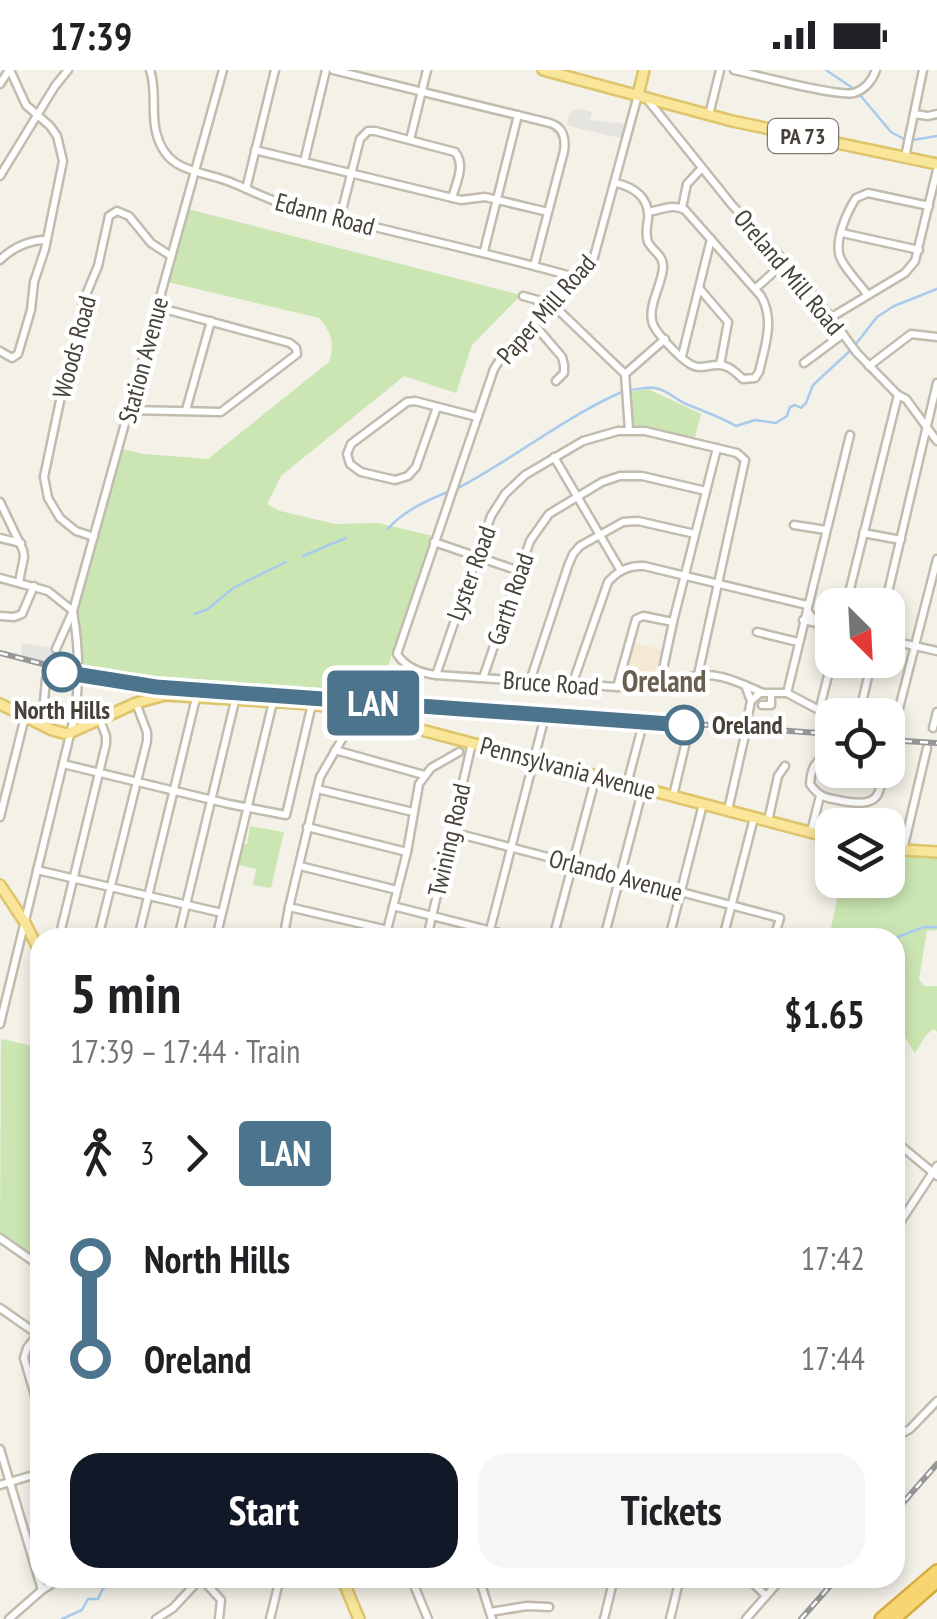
<!DOCTYPE html>
<meta charset="utf-8">
<style>
:root{--surface:#fff;--page:#f6f6f6;--text:#202124;--muted:#757577;--accent:#111827}
body{margin:0;font-family:"PT Sans Narrow",sans-serif;background:var(--page);color:var(--text);height:100vh;display:flex;flex-direction:column;font-size:38px;white-space:nowrap}
*{box-sizing:border-box;margin:0}
p{font-size:32px;color:var(--muted)}
.icon{flex:none;width:55px;height:55px;fill:none;stroke:currentColor;stroke-width:2;stroke-linecap:round;stroke-linejoin:round}
.map{position:relative;flex:1;overflow:hidden}
.panel{position:absolute;left:30px;top:858px;width:875px;height:660px;display:flex;flex-direction:column;background:var(--surface);border-radius:30px;box-shadow:0 5px 15px #0003}
.panel>*{flex:none}
.badge{padding:0 20px;border-radius:8px;font-size:35px;line-height:65px}
.needle{width:65px;rotate:156deg}
.buttons{position:absolute;left:815px;top:518px;display:grid;gap:20px}
.buttons a{display:grid;place-items:center;width:90px;height:90px;border-radius:20px;background:var(--surface);box-shadow:0 5px 15px #0003;font-size:50px}
.map>.badge{position:absolute;translate:-50% -50%;box-shadow:0 0 0 5px #fff}
.legs{display:flex;align-items:center;gap:15px;height:110px;padding:0 40px;font-size:32px}
.legs p{margin-inline-start:auto}
.summary{display:flex;align-items:center;justify-content:space-between;height:170px;padding:0 40px}
h1{font-size:55px;font-weight:700;line-height:75px}
.button{display:flex;gap:20px;margin-top:auto;padding:20px 40px}
.button a{flex:1;height:115px;border-radius:30px;background:var(--accent);color:#fff;font-size:40px;font-weight:700;line-height:115px;text-align:center}
.button a+a{background:var(--page);color:var(--text)}
ul{padding:0 40px;list-style:none}
li{display:flex;align-items:center;gap:35px;height:100px;font-size:38px}
li i{display:grid;place-items:center;width:15px;height:100%;margin:0 12px;background:currentColor}
li i::after{content:'';width:25px;height:25px;margin:-12px;border:8px solid;border-radius:50%;background:var(--surface)}
li p{margin-inline-start:auto}
li:first-child i{background:linear-gradient(#0000 50%,currentColor 0)}
li:last-child i{background:linear-gradient(currentColor 50%,#0000 0)}
.status{display:flex;justify-content:space-between;align-items:center;height:70px;padding:0 50px;background:var(--surface);direction:ltr}
.status svg{height:28px;fill:currentColor}
.map>svg:first-child{display:block}
.commercial{fill:#f4e9d5}
.green{fill:#cbe6b3}
.parking{fill:#e5e3e0}
.lines{fill:none;stroke-linecap:round;stroke-linejoin:round}
.stream{stroke:#a8cbed;stroke-width:2.5}
.minor-casing{stroke:#c1bcae;stroke-width:11}
.major-casing{stroke:#dec56c;stroke-width:14}
.highway-casing{stroke:#d6ab40;stroke-width:16}
.minor{stroke:#fff;stroke-width:6}
.major{stroke:#f9e69b;stroke-width:9}
.highway{stroke:#f7d570;stroke-width:11}
.rail-casing{stroke:#979797;stroke-width:6}
.rail{stroke:#fff;stroke-width:2.5;stroke-dasharray:8;stroke-linecap:butt}
.minor-bridge-casing{stroke:#c1bcae;stroke-width:11;stroke-linecap:butt}
.minor-bridge{stroke:#fff;stroke-width:6}
.line-1-casing{stroke:#fff;stroke-width:22}
.line-1{stroke:#4c748c;stroke-width:15}
.stop-1-dot{fill:#fff;stroke:#4c748c;stroke-width:5}
.labels{text-anchor:middle;stroke-width:9;stroke-linejoin:round;paint-order:stroke}
.shield{fill:#fff;stroke:#7e7b73;stroke-width:2.5}
.shield-label{font-size:22px;font-weight:bold;fill:#474237}
.street-label{font-size:25px;fill:#474237;stroke:#fff}
.stop-label{font-size:25px;font-weight:bold;fill:#474237;stroke:#fff}
.quarter-label{font-size:30px;font-weight:bold;fill:#69614f;stroke:#fff}
</style>
<div class="status"><b>17:39</b><svg viewBox="0 0 49 12"><path d="M0 12V9h3v3zM5 12V6h3v6zM10 12V3h3v9zM15 12V0h3v12zM26 1h20v11H26zM47 4h2v5h-2z"/></svg></div>
<div class="map">
<svg width="937" height="1549" viewBox="0 0 937 1549">
<rect width="100%" height="100%" fill="#f3f1e8"/>
<polygon class="commercial" points="632,572 663,580 654,614 634,611 633,614 623,612"/>
<g class="green">
<path d="M188,139L521,225L472,275L456,323L404,306L281,406L267,434L280,441L335,454L378,453L433,466L378,625L228,615L84,599L78,537L122,379L144,384L208,389L329,292C335,273 332,263 319,248L168,212Z"/>
<polygon points="648,319 701,344 694,370 663,362 630,358 629,322"/>
<polygon points="250,756 284,762 271,818 253,815 256,799 238,795 242,774 247,774"/>
<polygon points="888,783 937,786 937,860 927,861 919,909 924,916 937,916 937,962 934,959 926,965 915,983 906,969 895,957 895,868 829,868 841,810 888,810"/>
<polygon points="1,969 33,976 40,983 40,1191 0,1163"/>
</g>
<g class="parking">
<polygon points="578,39 592,42 590,50 626,54 623,67 620,68 569,56 567,52 570,43"/>
<polygon points="22,573 58,579 65,585 65,592 57,591 55,596 21,587"/>
</g>
<g class="lines">
<g class="stream">
<polyline points="826,0 854,19"/>
<polyline points="860,25 891,62 904,69"/>
<polyline points="913,70 937,66"/>
<path d="M631,320C639,319 647,317 655,318C667,320 674,328 684,333C702,341 719,346 736,356L755,350L776,353L787,346L790,337L795,335L801,338L806,333L813,315L852,279L877,247L894,236L937,219"/>
<path d="M458,418C515,388 566,346 624,321"/>
<path d="M388,459C402,442 427,430 448,422"/>
<polyline points="303,486 346,468"/>
<polyline points="195,544 208,539 233,518 286,492"/>
<polyline points="895,868 924,857 937,857"/>
<polyline points="62,1549 82,1540 88,1529 98,1529 103,1518 112,1515 119,1508"/>
</g>
<defs>
<g id="minor">
<path d="M150,0C157,20 151,41 156,62C167,106 202,99 235,114C250,120 263,127 278,132C374,159 471,178 567,205L574,211"/>
<path d="M333,0L550,53C563,57 566,68 564,81L534,196"/>
<path d="M734,0C756,5 837,27 854,23C866,19 872,11 876,0"/>
<polyline points="0,14 9,0"/>
<path d="M638,25L594,187L504,283L494,299L397,584C406,598 420,603 436,605L648,619C662,618 673,613 686,608C714,599 738,612 763,623"/>
<polyline points="647,29 732,135 805,213 857,283 898,325 906,329 937,371"/>
<polyline points="914,44 928,46 937,44"/>
<polyline points="709,45 720,0"/>
<polyline points="410,70 427,0"/>
<polyline points="255,80 461,130 485,127 548,142"/>
<polyline points="905,87 923,0"/>
<polyline points="304,92 326,0"/>
<polyline points="0,106 55,16 68,0"/>
<path d="M616,113C634,117 650,128 648,149C647,157 645,164 648,172C653,182 664,185 663,198C662,216 644,241 655,258C661,268 683,292 694,296C702,299 708,295 717,295C728,294 735,302 743,309L755,308L759,302C765,276 775,250 761,226L685,140C672,133 662,140 648,142"/>
<polyline points="246,119 275,0"/>
<polyline points="682,138 687,114 701,99"/>
<path d="M340,148L360,69L368,61H375L455,82C466,95 456,113 452,128"/>
<polyline points="842,163 919,180"/>
<polyline points="484,181 518,45"/>
<path d="M0,190C12,178 29,170 46,170"/>
<polyline points="699,218 728,252 720,295"/>
<polyline points="756,218 785,192"/>
<path d="M867,224C860,214 840,194 839,183C836,167 847,142 856,128L868,123L929,136"/>
<polyline points="523,226 552,234 625,304"/>
<polyline points="830,248 905,203 915,191 937,100"/>
<polyline points="533,253 562,287 564,295 564,303 556,311"/>
<polyline points="0,281 12,288 18,284 31,240 34,212 45,179 63,91 57,66 50,56 26,35 10,0"/>
<polyline points="682,286 711,169"/>
<polyline points="804,293 843,264"/>
<polyline points="869,296 911,264 937,267"/>
<polyline points="625,304 629,360"/>
<polyline points="625,304 665,269"/>
<polyline points="437,337 416,397 408,406 395,410 361,402 350,394 347,384 351,374 407,332 415,331 477,347"/>
<polyline points="129,340 221,342 297,284 296,278 290,273 157,237"/>
<polyline points="186,340 211,251"/>
<polyline points="554,387 621,501"/>
<polyline points="0,432 23,480 24,487 19,512"/>
<polyline points="794,455 826,460"/>
<polyline points="863,463 901,470"/>
<polyline points="94,467 76,461 60,448 48,428 44,407 61,326 85,227 98,196 109,146 117,141 129,146 151,173 171,186"/>
<polyline points="0,468 21,473"/>
<polyline points="434,472 519,501"/>
<polyline points="0,508 48,521 73,541"/>
<polyline points="846,535 898,325"/>
<polyline points="885,535 937,313"/>
<polyline points="0,546 14,547 22,544 34,516"/>
<polyline points="803,550 832,556"/>
<polyline points="757,562 798,572"/>
<polyline points="888,570 937,581"/>
<polyline points="56,579 73,541 223,0"/>
<polyline points="436,605 491,446 505,424 525,405 583,371 618,361 645,361 737,383 745,390 698,605"/>
<polyline points="483,608 530,471 549,444 602,412 620,406 642,406 706,421"/>
<polyline points="530,611 568,496 573,484 580,476 623,452 638,451 695,464"/>
<path d="M572,615L608,512C617,501 630,495 644,496L807,535L808,542L817,553"/>
<polyline points="745,615 751,631 747,651"/>
<polyline points="617,617 636,549 643,546 673,552"/>
<polyline points="659,618 673,552 717,378"/>
<polyline points="787,623 850,365"/>
<polyline points="751,631 760,623 787,623 832,647"/>
<polyline points="762,635 771,635 771,623"/>
<polyline points="819,641 832,590"/>
<polyline points="859,645 872,590"/>
<polyline points="42,655 46,609"/>
<polyline points="894,658 937,489"/>
<polyline points="933,658 937,642"/>
<polyline points="335,680 424,705"/>
<path d="M832,686C815,687 811,699 810,714C818,726 825,728 838,730C866,736 885,735 880,700"/>
<polyline points="63,694 229,734 286,745 312,634"/>
<polyline points="627,714 641,661"/>
<polyline points="317,719 413,742"/>
<polyline points="673,726 689,659"/>
<polyline points="728,740 745,665"/>
<polyline points="0,747 25,647"/>
<polyline points="768,751 778,706 785,696"/>
<polyline points="307,757 407,782"/>
<polyline points="452,762 780,848 774,868"/>
<polyline points="811,762 820,726"/>
<polyline points="903,780 927,678"/>
<polyline points="300,796 397,820"/>
<polyline points="37,800 222,843"/>
<polyline points="393,836 519,868"/>
<polyline points="289,837 388,860"/>
<polyline points="490,860 543,654"/>
<polyline points="59,868 106,674 106,666 100,650"/>
<polyline points="98,868 147,671 147,662 136,633"/>
<polyline points="138,868 196,628"/>
<polyline points="178,868 235,631"/>
<polyline points="216,868 273,632"/>
<polyline points="286,868 285,859 289,837 320,707 345,664 353,642"/>
<polyline points="385,868 407,782 419,714 431,698 459,682"/>
<polyline points="427,868 472,673"/>
<polyline points="553,868 596,706"/>
<polyline points="604,868 643,718"/>
<polyline points="669,868 703,734"/>
<polyline points="723,868 754,748"/>
<path d="M0,954L74,648C80,613 79,576 73,542"/>
<polyline points="895,1071 937,1106"/>
<polyline points="895,1160 937,1096"/>
<polyline points="0,1168 40,1196"/>
<polyline points="0,1238 40,1266"/>
<polyline points="37,1265 27,1278 24,1288 40,1343"/>
<polyline points="895,1367 910,1359 937,1331"/>
<polyline points="0,1379 42,1520"/>
<polyline points="0,1415 40,1403"/>
<polyline points="201,1508 221,1530 219,1549"/>
<polyline points="411,1508 428,1549"/>
<polyline points="479,1508 492,1549"/>
<polyline points="666,1508 679,1511"/>
<polyline points="748,1508 766,1526"/>
<polyline points="490,1542 527,1536 549,1537"/>
<polyline points="9,1549 42,1520 61,1508"/>
<polyline points="156,1549 173,1538 201,1508"/>
<polyline points="270,1549 280,1508"/>
<polyline points="604,1549 614,1508"/>
<polyline points="670,1549 680,1508"/>
<polyline points="746,1549 782,1508"/>
</g>
<g id="major">
<polyline points="543,0 732,51 937,94"/>
<polyline points="638,25 644,0"/>
<polyline points="0,634 52,660 67,664 136,633 165,625 312,634 353,642 832,768"/>
<polyline points="888,779 937,782"/>
<polyline points="0,815 24,851 40,882"/>
<polyline points="342,1508 359,1549"/>
</g>
<g id="highway">
<polyline points="881,1549 937,1501"/>
<polyline points="894,1549 937,1511"/>
</g>
</defs>
<use href="#minor" class="minor-casing"/>
<use href="#major" class="major-casing"/>
<use href="#highway" class="highway-casing"/>
<use href="#minor" class="minor"/>
<use href="#major" class="major"/>
<use href="#highway" class="highway"/>
<defs>
<g id="rail">
<polyline points="0,583 74,602 156,615 832,664"/>
<polyline points="888,670 937,673"/>
<polyline points="895,1442 937,1394"/>
<polyline points="801,1549 837,1508"/>
</g>
</defs>
<use href="#rail" class="rail-casing"/>
<use href="#rail" class="rail"/>
<defs>
<polyline id="minor-bridge" points="745,665 747,651"/>
</defs>
<use href="#minor-bridge" class="minor-bridge-casing"/>
<use href="#minor-bridge" class="minor-bridge"/>
</g>
<g class="lines">
<defs>
<polyline id="line-1" points="62,602 156,617 684,655"/>
</defs>
<use href="#line-1" class="line-1-casing"/>
<use href="#line-1" class="line-1"/>
</g>
<g class="stop-1-dot">
<circle cx="62" cy="602" r="18"/>
<circle cx="684" cy="655" r="18"/>
</g>
<g class="labels">
<rect class="shield" x="768" y="49" width="70" height="34" rx="8"/>
<g class="shield-label">
<text x="803" y="74">PA 73</text>
</g>
<g class="street-label">
<text transform="translate(325 144) rotate(15)" y="9">Edann Road</text>
<text transform="translate(789 202) rotate(50)" y="9">Oreland Mill Road</text>
<text transform="translate(546 239) rotate(-49)" y="9">Paper Mill Road</text>
<text transform="translate(74 277) rotate(-75)" y="9">Woods Road</text>
<text transform="translate(143 290) rotate(-75)" y="9">Station Avenue</text>
<text transform="translate(471 503) rotate(-70)" y="9">Lyster Road</text>
<text transform="translate(510 529) rotate(-71)" y="9">Garth Road</text>
<text transform="translate(551 613) rotate(4)" y="9">Bruce Road</text>
<text transform="translate(568 698) rotate(15)" y="9">Pennsylvania Avenue</text>
<text transform="translate(449 770) rotate(-77)" y="9">Twining Road</text>
<text transform="translate(616 805) rotate(15)" y="9">Orlando Avenue</text>
</g>
<g class="stop-label">
<text x="62" y="649">North Hills</text>
<text x="712" y="664" text-anchor="start">Oreland</text>
</g>
<g class="quarter-label">
<text x="664" y="622">Oreland</text>
</g>
</g>
</svg>
<div class="buttons">
<a><svg class="needle" viewBox="-14 -14 28 28"><path d="M0-13l5 13h-10z" fill="#e53935"/><path d="M0 13l5-13h-10z" fill="#757577"/></svg></a>
<a><svg class="icon" aria-label="locate" viewBox="0 0 24 24"><circle cx="12" cy="12" r="6"/><path d="M12 2v4M12 18v4M2 12h4M18 12h4"/></svg></a>
<a><svg class="icon" aria-label="layers" viewBox="0 0 24 24"><path d="M12 4l9 5-9 5-9-5zM3 14l9 5 9-5"/></svg></a>
</div>
<b class="badge" style="left:373px;top:633px;background:#4c748c;color:#fff">LAN</b>
<section class="panel">
<div class="summary"><div><h1>5 min</h1><p>17:39 – 17:44 · Train</p></div><b>$1.65</b></div>
<div class="legs"><svg class="icon" aria-label="walk" viewBox="0 0 24 24"><circle cx="13" cy="4" r="2"/><path d="M13 8l-2 6 4 7M11 14l-3 7M7 12l3-4h3l4 4"/></svg>3<svg class="icon" aria-label="forward" viewBox="0 0 24 24"><path d="M9 5l7 7-7 7"/></svg><b class="badge" style="background:#4c748c;color:#fff">LAN</b></div>
<ul>
<li><i style="color:#4c748c"></i><b>North Hills</b><p>17:42</p></li>
<li><i style="color:#4c748c"></i><b>Oreland</b><p>17:44</p></li>
</ul>
<div class="button"><a>Start</a><a>Tickets</a></div>
</section>
</div>
